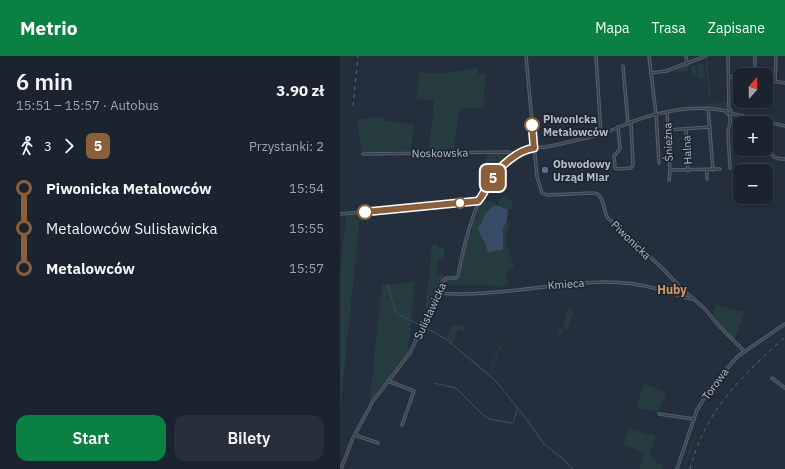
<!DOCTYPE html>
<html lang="pl">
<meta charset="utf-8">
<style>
:root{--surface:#1b232e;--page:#282f3a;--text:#f1f3f6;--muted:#a0a4aa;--line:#39404a;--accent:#0b8043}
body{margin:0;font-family:"IBM Plex Sans",sans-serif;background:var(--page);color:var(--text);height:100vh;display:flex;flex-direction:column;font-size:15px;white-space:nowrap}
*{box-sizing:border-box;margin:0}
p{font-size:13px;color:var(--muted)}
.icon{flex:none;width:22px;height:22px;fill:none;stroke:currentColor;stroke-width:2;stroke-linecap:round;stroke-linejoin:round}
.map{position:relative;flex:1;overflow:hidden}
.drawer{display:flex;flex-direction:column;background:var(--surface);width:340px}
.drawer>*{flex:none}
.badge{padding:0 8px;border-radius:6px;font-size:14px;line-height:26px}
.needle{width:26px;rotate:20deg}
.tools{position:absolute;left:393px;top:12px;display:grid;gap:8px}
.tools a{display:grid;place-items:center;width:40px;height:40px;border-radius:8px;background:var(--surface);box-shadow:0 2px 6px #0003,0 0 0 1px var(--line);font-size:20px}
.map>.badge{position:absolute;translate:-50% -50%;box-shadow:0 0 0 2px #fff}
.legs{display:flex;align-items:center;gap:6px;height:44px;padding:0 16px;font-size:13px}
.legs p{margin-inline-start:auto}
.head{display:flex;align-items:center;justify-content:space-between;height:68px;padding:0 16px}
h1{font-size:22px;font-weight:600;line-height:30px}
.cta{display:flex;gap:8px;margin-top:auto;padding:8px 16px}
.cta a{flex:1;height:46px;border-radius:12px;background:var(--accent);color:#fff;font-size:16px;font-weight:600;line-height:46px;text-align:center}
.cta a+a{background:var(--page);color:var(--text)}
ul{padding:0 16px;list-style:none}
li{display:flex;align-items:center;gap:14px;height:40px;font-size:15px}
li i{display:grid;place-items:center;width:6px;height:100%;margin:0 5px;background:currentColor}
li i::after{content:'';width:10px;height:10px;margin:-5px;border:3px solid;border-radius:50%;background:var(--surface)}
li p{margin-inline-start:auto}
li:first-child i{background:linear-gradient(#0000 50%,currentColor 0)}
li:last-child i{background:linear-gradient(currentColor 50%,#0000 0)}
header{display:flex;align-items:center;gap:24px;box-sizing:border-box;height:56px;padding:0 20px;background:var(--accent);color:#fff}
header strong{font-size:19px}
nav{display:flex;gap:22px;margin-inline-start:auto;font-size:14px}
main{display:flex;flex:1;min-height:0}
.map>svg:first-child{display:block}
.green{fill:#263c3f}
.water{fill:#394c67}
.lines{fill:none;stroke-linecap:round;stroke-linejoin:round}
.stream{stroke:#394c67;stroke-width:1}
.street-casing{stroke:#565f6c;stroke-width:3.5}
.street{stroke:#38414e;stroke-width:1.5}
.rail{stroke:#5a6575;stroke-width:1;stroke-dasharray:4 4;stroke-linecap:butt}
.line-1-casing{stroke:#fff;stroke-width:9}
.line-1{stroke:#8b5e3c;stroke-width:6}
.stop-1-dot{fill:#fff;stroke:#8b5e3c;stroke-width:2}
.service-dot{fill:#5c6f8a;stroke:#1d2633;stroke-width:1.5}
.labels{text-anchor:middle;stroke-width:3.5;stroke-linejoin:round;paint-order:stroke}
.stop-label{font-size:11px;font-weight:bold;fill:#b4bcc9;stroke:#1d2633;text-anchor:start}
.street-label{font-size:11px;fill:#b4bcc9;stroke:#1d2633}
.poi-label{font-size:11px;font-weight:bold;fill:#b4bcc9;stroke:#1d2633;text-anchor:start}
.neighbourhood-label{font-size:12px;font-weight:bold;fill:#d59563;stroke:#1d2633}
</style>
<header>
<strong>Metrio</strong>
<nav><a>Mapa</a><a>Trasa</a><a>Zapisane</a></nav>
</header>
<main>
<section class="drawer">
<div class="head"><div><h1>6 min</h1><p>15:51 – 15:57 · Autobus</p></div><b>3.90 zł</b></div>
<div class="legs"><svg class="icon" aria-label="walk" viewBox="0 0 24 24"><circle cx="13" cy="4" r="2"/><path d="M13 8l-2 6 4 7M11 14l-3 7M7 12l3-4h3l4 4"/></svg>3<svg class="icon" aria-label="forward" viewBox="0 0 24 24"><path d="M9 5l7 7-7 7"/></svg><b class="badge" style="background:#8b5e3c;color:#fff">5</b><p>Przystanki: 2</p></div>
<ul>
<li><i style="color:#8b5e3c"></i><b>Piwonicka Metalowców</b><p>15:54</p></li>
<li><i style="color:#8b5e3c"></i><span>Metalowców Sulisławicka</span><p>15:55</p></li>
<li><i style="color:#8b5e3c"></i><b>Metalowców</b><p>15:57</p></li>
</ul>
<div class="cta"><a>Start</a><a>Bilety</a></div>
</section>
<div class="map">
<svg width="445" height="413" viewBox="0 0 445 413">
<rect width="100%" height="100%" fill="#242f3e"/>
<g class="green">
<polygon points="365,4 367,4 371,41 369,41"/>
<polygon points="348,8 347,9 348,15 334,17 334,13 322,17"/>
<polygon points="357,8 364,8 365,22 358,23"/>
<polygon points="351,10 356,10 357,21 352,22"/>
<polygon points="138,12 138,19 146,17 143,52 119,53 114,95 89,95 94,45 76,43 79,16 99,18"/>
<polygon points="387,41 388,46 386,48 388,49 386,52 385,53 383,48 384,48 379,48 382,48 384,53 363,51 363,49 361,49 387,46"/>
<polygon points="44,60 44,65 74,68 71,95 21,96 17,64"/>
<path d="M146,98H166C165,106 148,124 143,133Z"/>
<path d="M165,139C170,144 174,145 172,153H165L157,147V145Z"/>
<path d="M142,145L154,146L155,149C146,154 144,160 141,169L138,170L147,189L146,195H153L158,194L163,182V172L165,170L167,166L170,167C164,182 165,184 170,199C171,204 174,206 174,211L165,217L169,227L165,231L162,232L149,229H102L107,222L116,223L119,221C121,211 123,181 132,176V170L135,163L138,162L137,155Z"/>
<polygon points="17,158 20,162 0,355 0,220 6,159"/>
<polygon points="92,189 98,189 98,192 105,191 103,204 98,203 96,218 108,220 101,228 84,265"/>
<polygon points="75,226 68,299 42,330 29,350 42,229"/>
<polygon points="326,227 335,228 349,242 324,234"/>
<polygon points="376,249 405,256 395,283 380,269 372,260"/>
<polygon points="228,252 234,253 227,275 223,273 222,279 218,277 219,272 222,273"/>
<polygon points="119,268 126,271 124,275 118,273 113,288 149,318 159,290 162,291 158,297 150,319 159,328 177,352 189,365 205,388 224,402 234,413 232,413 220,401 204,389 178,355 173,368 149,364 140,357 116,333 93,327 116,331 143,358 151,363 169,366 173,366 177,354 165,337 152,323 106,284 84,271 85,270 107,283 112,269 118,270"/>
<polygon points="304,328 326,336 318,356 296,352"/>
<polygon points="289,373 310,379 311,378 316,380 310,399 315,405 323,410 322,413 299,413 304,397 283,389"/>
<polygon points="355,376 356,377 356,379 344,413 343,413"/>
</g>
<path class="water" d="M155,149C160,149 163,153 168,153L167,165L162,175L163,177V194H157L151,196L146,195L147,189C145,188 138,173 137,171L141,169C143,160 147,154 155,149Z"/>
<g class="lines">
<g class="stream">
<polyline points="48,229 56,257 82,270"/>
<polyline points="84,271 106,283 155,324 189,366 204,388 220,401 233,413"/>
<polyline points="94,327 116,332 142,358 149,363 173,367 177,354"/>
</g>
<defs>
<g id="street">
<path d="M186,0L197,121L202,137L207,139L253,137C265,138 262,153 268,162L323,213L341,232L365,253L379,270L404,295"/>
<polyline points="256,0 261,78"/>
<polyline points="309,0 316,58 319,107"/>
<polyline points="346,0 347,8"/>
<polyline points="388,0 389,53 391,55 388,58 386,55 389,53"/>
<polyline points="415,0 415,19"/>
<polyline points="283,10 288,68"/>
<polyline points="311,17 326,15 366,0"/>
<polyline points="389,21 400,22"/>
<polyline points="426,24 445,27"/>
<polyline points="435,25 436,0"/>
<polyline points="368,52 373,114"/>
<polyline points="327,56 330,114 380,113"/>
<polyline points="390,57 445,70"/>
<polyline points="390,57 390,66 388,76 390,112"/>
<polyline points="278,71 280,93 274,100 275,112 278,113 291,112 293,109 291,67"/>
<polyline points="346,73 348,115"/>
<polyline points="328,74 370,71"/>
<path d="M426,84C429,95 431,104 445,103"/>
<polyline points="23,98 169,96 176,100"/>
<polyline points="367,114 367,123"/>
<polyline points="329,124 330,114"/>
<polyline points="0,158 135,146 139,144"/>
<path d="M98,237C152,242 208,227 263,226C281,226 300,228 318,233C330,236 340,241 353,243"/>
<polyline points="432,322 445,332"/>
<polyline points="48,325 74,335 62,369"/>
<polyline points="319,358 354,363"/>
<polyline points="15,379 38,387"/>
<path d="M1,413L13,382L33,345L70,297L103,225L107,222H115L118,220C124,187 136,136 161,111C168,104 179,96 188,93C194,91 201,92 206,91C223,87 240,84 257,79C269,76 280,71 291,66C321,55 355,48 386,55"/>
<polyline points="337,413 357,354 371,331 398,300 445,268"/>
</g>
</defs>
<use href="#street" class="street-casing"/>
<use href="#street" class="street"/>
<g class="rail">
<polyline points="13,50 18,0"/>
<path d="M350,413C366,353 401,321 445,281"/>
</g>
</g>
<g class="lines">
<defs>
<path id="line-1" d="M25,156L138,145C143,140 146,132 149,126C158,112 177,94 194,92L192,69"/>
</defs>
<use href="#line-1" class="line-1-casing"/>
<use href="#line-1" class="line-1"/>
</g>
<g class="stop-1-dot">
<circle cx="192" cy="69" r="7"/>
<circle cx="120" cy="147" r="5"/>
<circle cx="25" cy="156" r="7"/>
</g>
<circle class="service-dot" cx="205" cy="114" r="4"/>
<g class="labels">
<g class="stop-label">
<text x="203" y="67">Piwonicka<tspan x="203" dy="13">Metalowców</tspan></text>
</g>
<g class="street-label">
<text transform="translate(328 86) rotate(-92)" y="4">Śnieżna</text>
<text transform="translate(347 94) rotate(-93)" y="4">Halna</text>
<text transform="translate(100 97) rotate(-1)" y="4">Noskowska</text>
<text transform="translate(291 184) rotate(44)" y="4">Piwonicka</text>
<text transform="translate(226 228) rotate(-4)" y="4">Kmieca</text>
<text transform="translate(90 255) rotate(-65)" y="4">Sulisławicka</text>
<text transform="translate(375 328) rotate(-54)" y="4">Torowa</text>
</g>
<g class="poi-label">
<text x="213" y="112">Obwodowy<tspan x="213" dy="13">Urząd Miar</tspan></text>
</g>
<g class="neighbourhood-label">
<text x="332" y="238">Huby</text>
</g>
</g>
</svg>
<div class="tools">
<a><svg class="needle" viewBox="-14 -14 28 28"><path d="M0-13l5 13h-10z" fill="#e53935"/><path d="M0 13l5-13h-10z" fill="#a0a4aa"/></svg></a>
<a>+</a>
<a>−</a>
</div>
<b class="badge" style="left:153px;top:122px;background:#8b5e3c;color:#fff">5</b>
</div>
</main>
